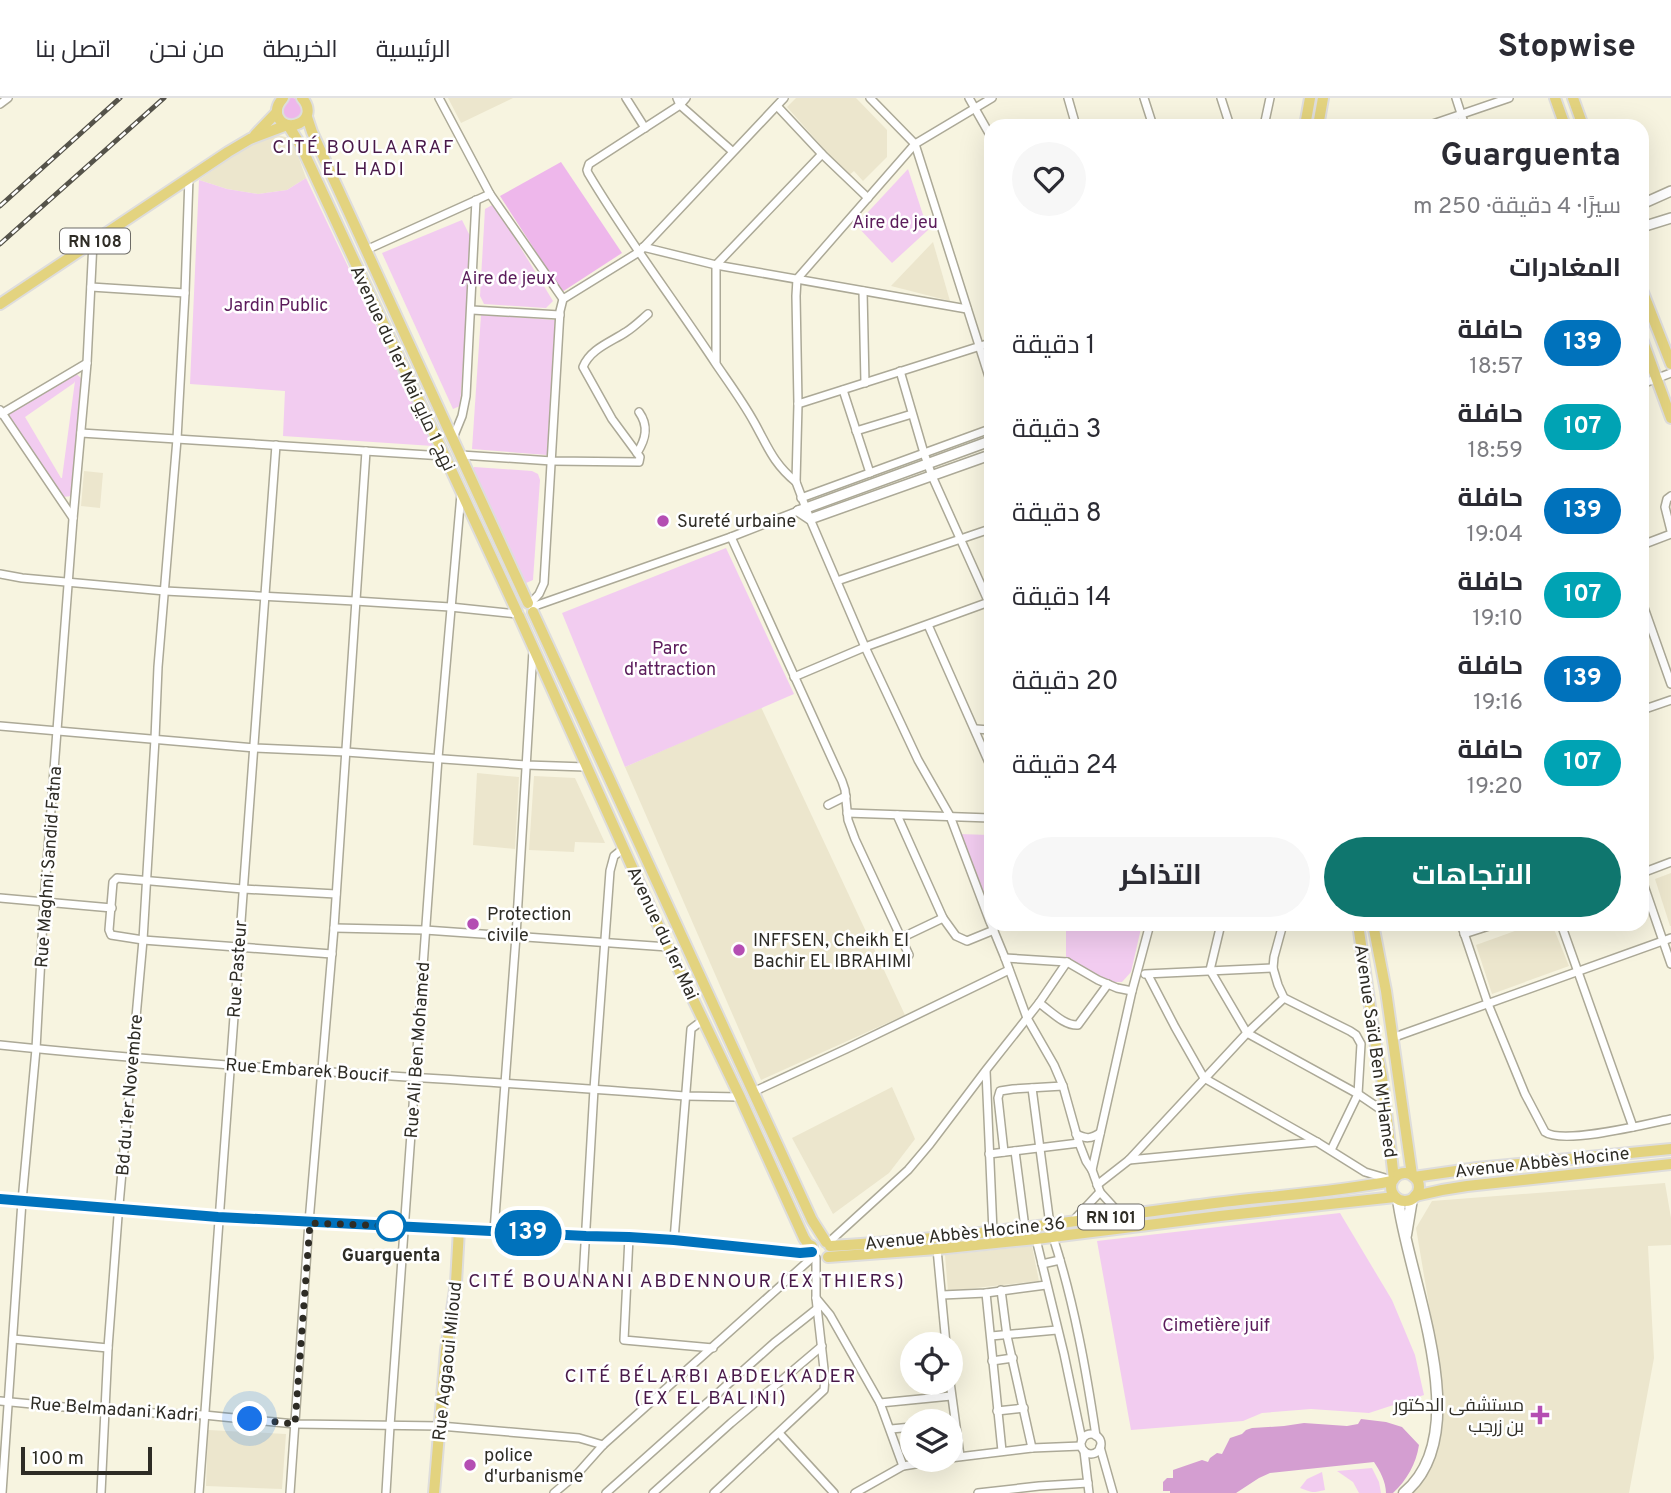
<!DOCTYPE html>
<html lang="ar">
<meta charset="utf-8">
<style>
:root{--surface:#fff;--page:#f7f7f7;--text:#2b2b33;--muted:#7c7c81;--line:#e1e1e2;--accent:#0f766e}
body{margin:0;font-family:Overpass,Cairo,sans-serif;background:var(--page);color:var(--text);direction:rtl;height:100vh;display:flex;flex-direction:column;font-size:26px;white-space:nowrap}
*{box-sizing:border-box;margin:0}
p{font-size:23px;color:var(--muted)}
.icon{flex:none;width:38px;height:38px;fill:none;stroke:currentColor;stroke-width:2;stroke-linecap:round;stroke-linejoin:round}
.map{position:relative;flex:1;overflow:hidden;direction:ltr}
.panel{position:absolute;left:984px;top:21px;width:665px;height:812px;display:flex;flex-direction:column;background:var(--surface);border-radius:21px;box-shadow:0 7px 28px #0002;direction:rtl}
.panel>*{flex:none}
.badge{padding:0 14px;border-radius:23px;font-size:24px;line-height:46px}
.tools{position:absolute;left:900px;top:1234px;display:grid;gap:14px}
.tools a{display:grid;place-items:center;width:63px;height:63px;border-radius:50%;background:var(--surface);box-shadow:0 7px 28px #0002;font-size:35px}
.scale{position:absolute;left:21px;bottom:18px;width:131px;box-sizing:border-box;padding-left:7px;border:4px solid #2e2c25;border-top:0;font-size:19px;line-height:24px;white-space:nowrap;color:#2e2c25;-webkit-text-stroke:5px #fff;paint-order:stroke}
.you{position:absolute;width:35px;height:35px;margin:-18px;border:5px solid #fff;border-radius:50%;background:#1a73e8;box-shadow:0 0 0 10px #1a73e833}
.map>.badge{position:absolute;translate:-50% -50%;box-shadow:0 0 0 4px #fff}
h2{padding:0 28px;font-size:26px;line-height:63px}
.round{display:grid;place-items:center;flex:none;width:74px;height:74px;border-radius:37px;background:var(--page)}
.overview{display:flex;align-items:center;justify-content:space-between;height:119px;padding:0 28px}
h1{font-size:33px;font-weight:700;line-height:52px}
.primary-button{display:flex;gap:14px;margin-top:auto;padding:14px 28px}
.primary-button a{flex:1;height:80px;border-radius:42px;background:var(--accent);color:#fff;font-size:28px;font-weight:700;line-height:80px;text-align:center}
.primary-button a+a{background:var(--page);color:var(--text)}
ul{padding:0;list-style:none}
li{display:flex;align-items:center;gap:21px;height:84px;padding:0 28px}
li div{flex:1}
li b{display:block;font-size:26px}
li em{font-style:normal}
li .badge{min-width:77px;font-weight:700;text-align:center}
header{display:flex;align-items:center;gap:42px;box-sizing:border-box;height:98px;padding:0 35px;background:var(--surface);border-bottom:2px solid var(--line)}
header strong{font-size:33px}
nav{display:flex;gap:38px;margin-inline-start:auto;font-size:24px}
.map>svg:first-child{display:block}
.built{fill:#ece6cd}
.green{fill:#f2ccf0;fill-rule:evenodd}
.forest{fill:#d49ed1}
.water{fill:#eeb7eb}
.lines{fill:none;stroke-linecap:round;stroke-linejoin:round}
.minor-casing{stroke:#aca997;stroke-width:10}
.tertiary-casing{stroke:#aca997;stroke-width:12}
.secondary-casing{stroke:#aca997;stroke-width:13}
.primary-casing{stroke:#dedddc;stroke-width:14}
.minor{stroke:#fff;stroke-width:7}
.tertiary{stroke:#fff;stroke-width:9}
.secondary{stroke:#fff;stroke-width:10}
.primary{stroke:#e3d37f;stroke-width:10}
.rail-casing{stroke:#55534a;stroke-width:5}
.rail{stroke:#fff;stroke-width:2.5;stroke-dasharray:8;stroke-linecap:butt}
.line-casing{stroke:#fff;stroke-width:16}
.line{stroke:#0072bc;stroke-width:10}
.walk{stroke:#2e2c25;stroke-width:7;stroke-dasharray:0 12.6}
.poi-dot{fill:#b44eb3;stroke:#fff;stroke-width:2.5}
.stop-dot{fill:#fff;stroke:#0072bc;stroke-width:3.5}
.labels{text-anchor:middle;stroke-width:5;stroke-linejoin:round;paint-order:stroke}
.shield{fill:#fff;stroke:#6d6b66;stroke-width:2}
.shield-label{font-size:16px;font-weight:bold;fill:#2e2c25}
.park-label{font-size:18px;fill:#5b1c5b;stroke:#fff}
.street-label{font-size:18px;fill:#2e2c25;stroke:#fff}
.poi-label{font-size:18px;fill:#2e2c25;stroke:#fff;text-anchor:start}
.stop-label{font-size:18px;font-weight:bold;fill:#2e2c25;stroke:#fff}
.neighbourhood-label{font-size:19px;letter-spacing:2px;fill:#491949;stroke:#fff}
</style>
<header>
<strong>Stopwise</strong>
<nav><a>الرئيسية</a><a>الخريطة</a><a>من نحن</a><a>اتصل بنا</a></nav>
</header>
<div class="map">
<svg width="1671" height="1395" viewBox="0 0 1671 1395">
<rect width="100%" height="100%" fill="#f7f4e0"/>
<g class="built">
<polygon points="448,0 513,0 461,25"/>
<polygon points="796,0 856,0 887,32 887,59 863,83 854,73 848,78 787,9"/>
<polygon points="275,36 292,41 306,80 287,92 258,96 227,91 199,82 247,48"/>
<polygon points="933,144 950,203 891,188"/>
<polygon points="84,373 103,375 100,410 81,408"/>
<polygon points="761,609 905,917 761,982 625,669"/>
<polygon points="477,675 519,679 515,751 473,747"/>
<polygon points="534,678 575,680 605,745 575,744 574,754 529,752"/>
<polygon points="1671,775 1671,828 1670,828 1655,781"/>
<polygon points="1534,826 1552,826 1569,868 1492,896 1476,847"/>
<polygon points="892,989 915,1041 889,1075 833,1116 792,1040"/>
<polygon points="1665,1085 1671,1120 1671,1147 1648,1148 1654,1260 1629,1395 1406,1395 1429,1366 1441,1278 1416,1130 1432,1103"/>
<polygon points="1032,1148 1039,1183 948,1193 945,1157"/>
<polygon points="208,1332 286,1336 282,1391 206,1388"/>
</g>
<g class="green">
<polygon points="908,71 928,132 892,165 856,127"/>
<polygon points="306,80 433,348 283,338 285,293 190,286 199,82 227,91 258,96 287,92"/>
<polygon points="494,106 553,203 546,210 484,206 480,198 485,111"/>
<polygon points="462,122 470,138 467,211 460,308 453,311 382,155"/>
<polygon points="481,217 555,222 547,357 472,351"/>
<path d="M74,274L81,280L73,398L62,399L5,316ZM75,283L62,380H61L25,319L74,285Z"/>
<polygon points="474,369 532,373 538,376 540,382 533,482 526,485 520,484 472,375"/>
<polygon points="726,450 794,596 625,669 562,515"/>
<polygon points="959,736 990,737 990,814"/>
<polygon points="1066,826 1142,826 1131,874 1122,884 1109,884 1066,859"/>
<polygon points="1340,1115 1392,1202 1415,1257 1424,1297 1369,1315 1311,1311 1262,1315 1243,1323 1131,1332 1097,1143"/>
<polygon points="1372,1370 1379,1384 1381,1395 1359,1395 1353,1384 1337,1373"/>
<path d="M1322,1374L1325,1392C1311,1395 1314,1395 1300,1390L1307,1381Z"/>
</g>
<path class="forest" d="M1361,1321L1386,1324L1402,1329L1419,1347C1416,1366 1407,1382 1393,1395H1386C1386,1384 1380,1373 1374,1364L1270,1375L1259,1380L1236,1395H1170V1393H1163V1384L1167,1380H1173V1372L1202,1362L1208,1364L1210,1360L1217,1355L1222,1356L1230,1340L1242,1336L1246,1332L1252,1330L1284,1328L1304,1325L1347,1328L1358,1326Z"/>
<g class="water">
<circle cx="292" cy="11" r="11"/>
<polygon points="561,64 622,155 562,194 500,98"/>
</g>
<g class="lines">
<defs>
<g id="minor">
<polyline points="439,0 490,96 563,201 560,213 544,485 539,496 530,506"/>
<polyline points="626,0 645,30"/>
<polyline points="677,0 680,7 732,53"/>
<path d="M686,0L680,7L589,66L587,72L588,75C627,141 674,202 716,266C729,285 743,304 754,324C768,349 773,365 796,384"/>
<polyline points="870,0 915,46 990,282"/>
<polyline points="969,0 990,37"/>
<polyline points="1068,0 1076,28"/>
<polyline points="1144,0 1153,28"/>
<polyline points="1221,0 1230,28"/>
<polyline points="1456,0 1465,28"/>
<polyline points="0,6 8,0"/>
<polyline points="777,8 822,56 868,100"/>
<polyline points="1264,28 1270,0"/>
<polyline points="1427,28 1509,0"/>
<polyline points="643,149 716,167 967,211"/>
<polyline points="366,152 490,96"/>
<polyline points="91,189 185,195"/>
<polyline points="863,193 865,285"/>
<polyline points="563,201 639,154 784,0"/>
<polyline points="472,212 560,217"/>
<polyline points="716,264 716,167 822,56"/>
<polyline points="900,273 924,355 932,378 990,507"/>
<polyline points="1642,286 1671,275"/>
<polyline points="843,292 870,375"/>
<polyline points="798,306 990,245"/>
<polyline points="0,312 73,420"/>
<polyline points="1,316 87,265"/>
<polyline points="856,333 912,316"/>
<polyline points="81,335 444,358"/>
<polyline points="453,340 462,318 466,298 476,102"/>
<path d="M637,355C646,341 649,328 639,314"/>
<path d="M461,357L552,363L639,364L640,359L612,321L583,269C590,251 611,244 626,234C634,229 641,222 648,216"/>
<polyline points="1671,398 1667,401 1665,409 1671,433"/>
<polyline points="801,400 990,331"/>
<polyline points="731,439 842,683 845,692 848,722 855,741 909,857"/>
<polyline points="1642,447 1671,436"/>
<polyline points="0,476 22,480 165,493 355,503 450,509 517,516"/>
<polyline points="837,483 990,431"/>
<polyline points="1642,504 1671,586"/>
<polyline points="532,509 731,439 798,413"/>
<polyline points="928,527 990,667"/>
<polyline points="794,579 865,549 989,504"/>
<polyline points="1642,612 1671,602"/>
<polyline points="0,628 255,650 346,654 526,667 586,669"/>
<polyline points="976,631 990,632"/>
<polyline points="828,707 846,698"/>
<polyline points="847,715 990,720"/>
<polyline points="897,717 943,820 956,838 967,843 994,832 994,830"/>
<polyline points="1642,775 1671,764"/>
<polyline points="1642,782 1671,866"/>
<polyline points="0,800 112,810"/>
<polyline points="990,824 950,718 918,662 865,549 810,421 796,384 798,306 796,198 797,181 915,46 992,0"/>
<polyline points="991,826 1005,860 1027,920 1054,967 1063,988 1079,1045 1086,1063 1092,1072 1100,1094 1121,1117"/>
<polyline points="1221,826 1210,872 1247,935 1358,996 1386,1015"/>
<polyline points="1283,826 1274,859 1273,870 1278,887 1284,900 1350,933 1356,937 1361,946 1358,996 1331,1052"/>
<path d="M1461,826L1488,906L1525,996L1545,1034C1563,1047 1647,1026 1671,1021"/>
<polyline points="1561,826 1633,1029"/>
<polyline points="334,830 425,832 668,849"/>
<polyline points="1464,836 1495,826"/>
<polyline points="901,840 943,820"/>
<polyline points="332,856 143,842 111,837 109,832 113,784 117,780 243,791 336,796"/>
<polyline points="1005,860 1067,864 1098,882 1117,890 1132,893"/>
<polyline points="1145,876 1273,870"/>
<polyline points="1148,877 1175,929 1204,980 1317,1044 1365,1074 1392,1082"/>
<path d="M1039,905C1051,913 1064,928 1078,927L1108,886"/>
<polyline points="1392,940 1671,840"/>
<path d="M0,947C228,971 456,980 685,998L740,999"/>
<polyline points="986,973 993,1134"/>
<polyline points="1032,990 1050,1127"/>
<polyline points="753,994 846,951 1009,872"/>
<path d="M1076,1036C1086,1041 1091,1041 1100,1035"/>
<polyline points="1015,1053 1025,1130"/>
<polyline points="1004,1054 998,1000 1000,993 1013,991 1063,988"/>
<polyline points="989,1056 1079,1045"/>
<polyline points="1129,1062 1317,1044"/>
<polyline points="1092,1072 1132,893 1150,826"/>
<polyline points="1097,1087 1129,1062 1247,935 1284,900"/>
<polyline points="1073,1123 1100,1094"/>
<polyline points="494,1133 516,838 533,553"/>
<polyline points="629,1139 624,1242 713,1250"/>
<path d="M1053,1139C1074,1204 1086,1271 1096,1338"/>
<polyline points="1036,1141 1064,1256 1082,1342"/>
<polyline points="674,1142 691,931 703,922"/>
<polyline points="828,1145 908,1072 930,1046 986,972 1039,905 1067,864"/>
<polyline points="937,1151 946,1246"/>
<polyline points="1042,1166 1060,1162"/>
<polyline points="583,1181 594,991 610,773 614,758 624,750"/>
<polyline points="1001,1192 1007,1238 1032,1350"/>
<polyline points="986,1195 1002,1353"/>
<polyline points="942,1197 986,1195 1046,1187"/>
<polyline points="816,1200 830,1217 880,1305 903,1368"/>
<polyline points="991,1238 1057,1232"/>
<polyline points="13,1241 108,1250"/>
<polyline points="992,1263 1013,1260"/>
<polyline points="950,1284 960,1358"/>
<polyline points="0,1303 106,1313 204,1317 295,1326 440,1328 579,1340 603,1347"/>
<polyline points="880,1305 951,1298"/>
<polyline points="997,1313 1024,1310"/>
<polyline points="891,1331 912,1329"/>
<polyline points="779,1335 834,1395"/>
<circle cx="1091" cy="1346" r="10"/>
<polyline points="1100,1349 1113,1395"/>
<polyline points="1084,1353 1089,1395"/>
<polyline points="950,1360 1032,1350 1081,1348"/>
<polyline points="2,1395 22,1103 36,951 44,804 73,421 87,265 93,144"/>
<polyline points="101,1395 108,1250 118,1118 143,842 155,641 158,569 177,341 185,195 189,79"/>
<polyline points="199,1395 276,347"/>
<polyline points="290,1395 309,1124 334,830 366,353"/>
<polyline points="386,1395 390,1328 438,660 461,396"/>
<polyline points="554,1395 578,1375 603,1347 814,1158"/>
<polyline points="606,1395 774,1245 818,1210"/>
<polyline points="653,1395 731,1325 822,1248"/>
<polyline points="714,1395 824,1292 825,1280 816,1200 816,1160"/>
<polyline points="855,1395 903,1368 940,1362"/>
<polyline points="978,1395 1039,1388 1088,1385"/>
</g>
<g id="tertiary">
<polyline points="1642,106 1671,93"/>
<polyline points="1642,129 1671,120"/>
<polyline points="798,413 810,421 990,357"/>
<polyline points="798,413 990,343"/>
</g>
<g id="secondary">
<path d="M1398,1101C1407,1179 1478,1334 1404,1395"/>
<polyline points="1406,1137 1412,1101"/>
</g>
<g id="primary">
<path d="M283,0C279,5 276,9 277,16C283,39 322,23 302,0"/>
<polyline points="1555,0 1565,28"/>
<polyline points="1573,0 1583,28"/>
<polyline points="307,19 312,34 528,505"/>
<polyline points="288,27 301,48 517,514"/>
<polyline points="1305,28 1310,0"/>
<polyline points="1318,28 1323,0"/>
<polyline points="255,37 277,14"/>
<polyline points="1642,192 1671,266"/>
<polyline points="0,206 228,54 250,41 287,27"/>
<polyline points="1642,241 1671,320"/>
<polyline points="533,514 812,1122 826,1144"/>
<polyline points="519,518 668,849 740,999 804,1140 808,1146 812,1148"/>
<polyline points="1358,826 1375,943 1382,979 1394,1081"/>
<polyline points="1373,826 1386,893 1412,1077"/>
<circle cx="1405" cy="1089" r="14"/>
<polyline points="1414,1079 1477,1070 1671,1051"/>
<polyline points="1415,1098 1442,1092 1467,1088 1671,1066"/>
<polyline points="0,1102 218,1119 586,1138 629,1139 674,1142 800,1155 812,1154"/>
<path d="M830,1148C956,1141 1081,1122 1207,1106C1268,1098 1331,1095 1392,1083"/>
<polyline points="828,1159 937,1151 1036,1141 1220,1118 1395,1099"/>
<polyline points="434,1395 446,1252 456,1185 459,1131"/>
</g>
</defs>
<use href="#minor" class="minor-casing"/>
<use href="#tertiary" class="tertiary-casing"/>
<use href="#secondary" class="secondary-casing"/>
<use href="#primary" class="primary-casing"/>
<use href="#minor" class="minor"/>
<use href="#tertiary" class="tertiary"/>
<use href="#secondary" class="secondary"/>
<use href="#primary" class="primary"/>
<defs>
<g id="rail">
<polyline points="0,108 120,0"/>
<polyline points="0,146 164,0"/>
</g>
</defs>
<use href="#rail" class="rail-casing"/>
<use href="#rail" class="rail"/>
</g>
<g class="lines">
<defs>
<polyline id="line" points="0,1101 218,1119 586,1138 629,1139 674,1142 800,1155 812,1154"/>
</defs>
<use href="#line" class="line-casing"/>
<use href="#line" class="line"/>
<polyline class="walk" points="250,1321 295,1326 310,1125 391,1128"/>
</g>
<g class="poi-dot">
<circle cx="663" cy="423" r="7"/>
<circle cx="473" cy="826" r="7"/>
<circle cx="739" cy="852" r="7"/>
<path d="M1536.5 1306.5h7v7h7v7h-7v7h-7v-7h-7v-7h7z"/>
<circle cx="470" cy="1367" r="7"/>
</g>
<circle class="stop-dot" cx="391" cy="1128" r="14"/>
<g class="labels">
<g class="shield">
<rect x="60" y="130.5" width="70" height="25" rx="5"/>
<rect x="1078" y="1106.5" width="66" height="25" rx="5"/>
</g>
<g class="shield-label">
<text x="95" y="149">RN 108</text>
<text x="1111" y="1125">RN 101</text>
</g>
<g class="park-label">
<text x="895" y="130">Aire de jeu</text>
<text x="508" y="186">Aire de jeux</text>
<text x="276" y="213">Jardin Public</text>
<text x="670" y="556">Parc<tspan x="670" dy="21">d'attraction</tspan></text>
<text x="1216" y="1233">Cimetière juif</text>
</g>
<g class="street-label">
<text transform="translate(403 270) rotate(65)" y="6">Avenue du 1er Mai نهج 1 مايو</text>
<text transform="translate(48 769) rotate(-86)" y="6">Rue Maghni Sandid Fatna</text>
<text transform="translate(663 835) rotate(65)" y="6">Avenue du 1er Mai</text>
<text transform="translate(237 871) rotate(-86)" y="6">Rue Pasteur</text>
<text transform="translate(417 952) rotate(-86)" y="6">Rue Ali Ben Mohamed</text>
<text transform="translate(1376 953) rotate(82)" y="6">Avenue Saïd Ben M'Hamed</text>
<text transform="translate(307 972) rotate(4)" y="6">Rue Embarek Boucif</text>
<text transform="translate(129 997) rotate(-85)" y="6">Bd du 1er Novembre</text>
<text transform="translate(1542 1064) rotate(-6)" y="6">Avenue Abbès Hocine</text>
<text transform="translate(965 1135) rotate(-6)" y="6">Avenue Abbès Hocine 36</text>
<text transform="translate(447 1263) rotate(-84)" y="6">Rue Aggaoui Miloud</text>
<text transform="translate(114 1311) rotate(4)" y="6">Rue Belmadani Kadri</text>
</g>
<g class="poi-label">
<text x="677" y="429">Sureté urbaine</text>
<text x="487" y="822">Protection<tspan x="487" dy="21">civile</tspan></text>
<text x="753" y="848">INFFSEN, Cheikh El<tspan x="753" dy="21">Bachir EL IBRAHIMI</tspan></text>
<text x="1524" y="1313" text-anchor="end">مستشفى الدكتور<tspan x="1524" dy="21">بن زرجب</tspan></text>
<text x="484" y="1363">police<tspan x="484" dy="21">d'urbanisme</tspan></text>
</g>
<g class="stop-label">
<text x="391" y="1163">Guarguenta</text>
</g>
<g class="neighbourhood-label">
<text x="364" y="55">CITÉ BOULAARAF<tspan x="364" dy="22">EL HADI</tspan></text>
<text x="687" y="1189">CITÉ BOUANANI ABDENNOUR (EX THIERS)</text>
<text x="711" y="1284">CITÉ BÉLARBI ABDELKADER<tspan x="711" dy="22">(EX EL BALINI)</tspan></text>
</g>
</g>
</svg>
<div class="tools">
<a><svg class="icon" aria-label="locate" viewBox="0 0 24 24"><circle cx="12" cy="12" r="6"/><path d="M12 2v4M12 18v4M2 12h4M18 12h4"/></svg></a>
<a><svg class="icon" aria-label="layers" viewBox="0 0 24 24"><path d="M12 4l9 5-9 5-9-5zM3 14l9 5 9-5"/></svg></a>
</div>
<div class="scale">100 m</div>
<div class="you" style="left:250px;top:1321px"></div>
<b class="badge" style="left:528px;top:1135px;background:#0072bc;color:#fff">139</b>
<section class="panel">
<div class="overview"><div><h1>Guarguenta</h1><p>سيرًا · 4 دقيقة · 250 m</p></div><a class="round"><svg class="icon" aria-label="heart" viewBox="0 0 24 24"><path d="M12 20l-8-8c-3-5 5-10 8-4 3-6 11-1 8 4z"/></svg></a></div>
<h2>المغادرات</h2>
<ul>
<li><span class="badge" style="background:#0072bc;color:#fff">139</span><div><b>حافلة</b><p>18:57</p></div><em>1 دقيقة</em></li>
<li><span class="badge" style="background:#00a3b4;color:#fff">107</span><div><b>حافلة</b><p>18:59</p></div><em>3 دقيقة</em></li>
<li><span class="badge" style="background:#0072bc;color:#fff">139</span><div><b>حافلة</b><p>19:04</p></div><em>8 دقيقة</em></li>
<li><span class="badge" style="background:#00a3b4;color:#fff">107</span><div><b>حافلة</b><p>19:10</p></div><em>14 دقيقة</em></li>
<li><span class="badge" style="background:#0072bc;color:#fff">139</span><div><b>حافلة</b><p>19:16</p></div><em>20 دقيقة</em></li>
<li><span class="badge" style="background:#00a3b4;color:#fff">107</span><div><b>حافلة</b><p>19:20</p></div><em>24 دقيقة</em></li>
</ul>
<div class="primary-button"><a>الاتجاهات</a><a>التذاكر</a></div>
</section>
</div>
